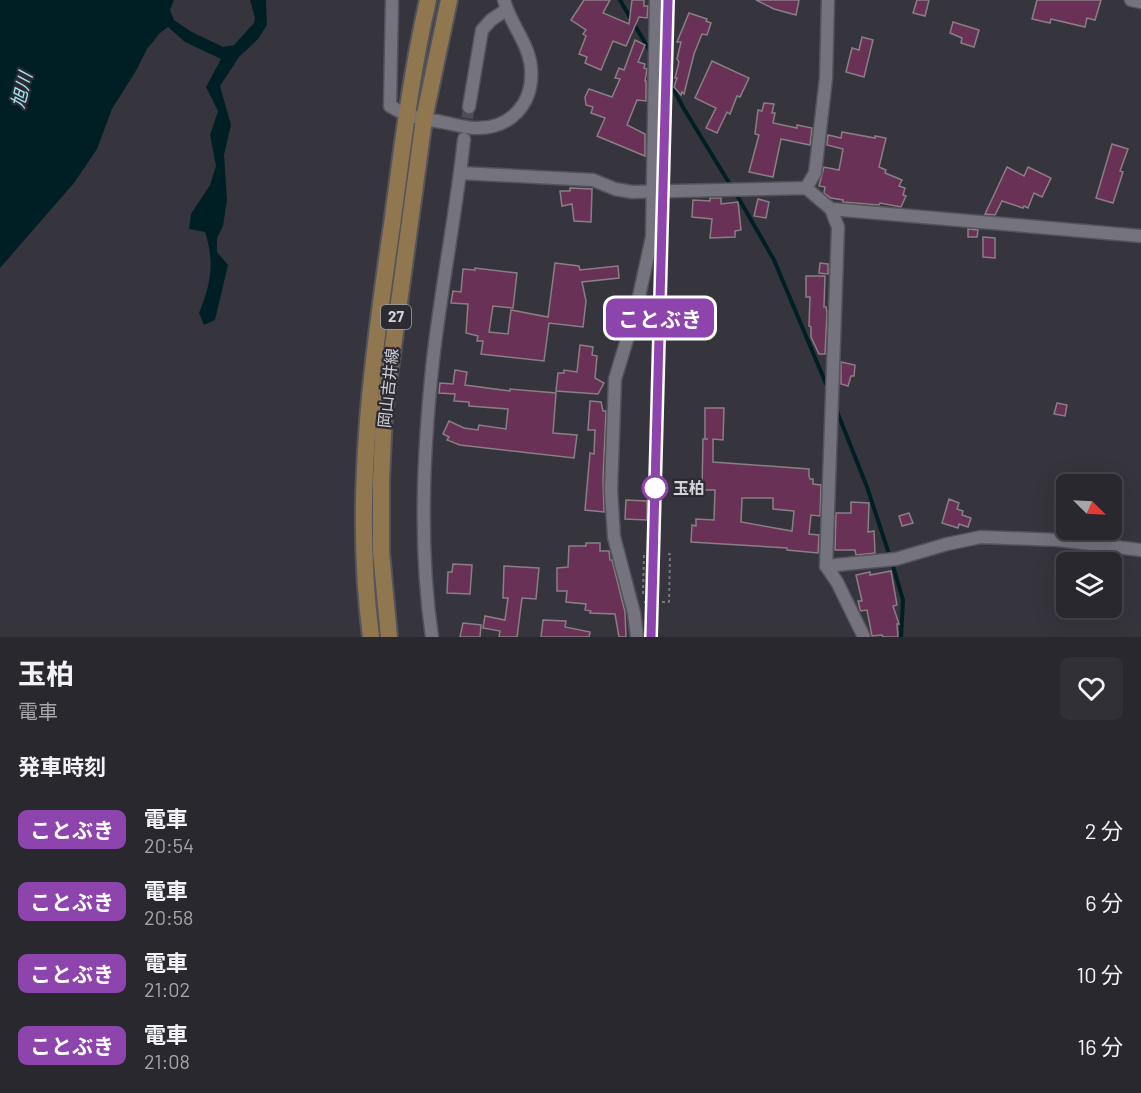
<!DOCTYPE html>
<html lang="ja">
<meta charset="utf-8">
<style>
:root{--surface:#28282e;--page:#303036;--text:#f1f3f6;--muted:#a5a6aa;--line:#44444a}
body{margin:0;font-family:Barlow,"Noto Sans JP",sans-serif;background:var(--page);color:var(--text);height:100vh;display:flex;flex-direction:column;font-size:22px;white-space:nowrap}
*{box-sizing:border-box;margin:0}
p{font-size:20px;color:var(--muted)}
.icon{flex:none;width:33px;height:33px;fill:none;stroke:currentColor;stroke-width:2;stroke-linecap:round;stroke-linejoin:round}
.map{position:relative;height:637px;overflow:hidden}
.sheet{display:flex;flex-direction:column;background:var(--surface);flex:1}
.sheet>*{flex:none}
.badge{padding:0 12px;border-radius:9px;font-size:21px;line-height:39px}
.needle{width:39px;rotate:114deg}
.tools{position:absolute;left:1056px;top:474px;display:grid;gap:12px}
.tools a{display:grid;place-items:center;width:66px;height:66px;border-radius:9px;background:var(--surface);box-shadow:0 6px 24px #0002,0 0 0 2px var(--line);font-size:30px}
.map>.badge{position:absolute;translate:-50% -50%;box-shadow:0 0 0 3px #fff}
h2{padding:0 18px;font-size:22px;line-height:54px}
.round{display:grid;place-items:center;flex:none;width:63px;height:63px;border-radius:9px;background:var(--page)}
.headline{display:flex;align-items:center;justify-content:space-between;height:102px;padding:0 18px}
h1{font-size:28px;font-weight:700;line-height:45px}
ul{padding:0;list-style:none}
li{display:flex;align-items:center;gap:18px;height:72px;padding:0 18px}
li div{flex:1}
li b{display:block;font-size:22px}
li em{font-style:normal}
li .badge{min-width:66px;font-weight:700;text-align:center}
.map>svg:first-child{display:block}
.water{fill:#001f24}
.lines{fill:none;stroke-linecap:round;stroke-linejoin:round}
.stream{stroke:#001f24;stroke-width:4}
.building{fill:#6a3156;stroke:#8a7e85;stroke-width:1.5;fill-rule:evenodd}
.minor-tunnel{stroke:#4e4d55;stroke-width:12;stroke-dasharray:12 6;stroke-linecap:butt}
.minor-casing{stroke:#54535b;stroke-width:15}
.major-casing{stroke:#54535b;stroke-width:20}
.path{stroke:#78787f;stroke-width:2;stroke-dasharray:3 3;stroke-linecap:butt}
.minor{stroke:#74737e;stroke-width:12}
.major{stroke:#91774f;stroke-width:16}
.rail{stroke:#a3a2a9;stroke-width:4;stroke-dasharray:9 4.5;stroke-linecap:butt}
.line-casing{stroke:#fff;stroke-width:14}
.line{stroke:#8e44ad;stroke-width:9}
.stop-dot{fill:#fff;stroke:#8e44ad;stroke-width:3}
.labels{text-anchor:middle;stroke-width:4.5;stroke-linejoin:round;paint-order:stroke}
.shield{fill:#2c2b34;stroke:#a1a1a8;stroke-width:1.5}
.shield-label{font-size:15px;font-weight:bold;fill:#d3d3d9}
.street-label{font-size:16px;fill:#d3d3d9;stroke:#2c2b34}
.stop-label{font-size:16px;font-weight:bold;fill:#d3d3d9;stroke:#2c2b34;text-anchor:start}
.water-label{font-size:18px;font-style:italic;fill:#9fe8f7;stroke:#2c2b34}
</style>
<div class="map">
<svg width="1141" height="637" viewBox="0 0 1141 637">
<rect width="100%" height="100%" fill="#36353e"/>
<path class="water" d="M0,0H174L170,10L174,20L190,31L223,47L234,45L254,23L255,18L250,0H266L267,25L258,39L239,57L220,86L231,125L224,155L227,200L223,226L217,238V252L228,265L215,320L204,325L199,313C211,283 215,263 205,232L189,229L191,214L210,185L216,166L210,135L218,111L206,87L221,59L185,42L168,27L160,33L147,49L137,69L112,109L97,149L74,183L0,268Z"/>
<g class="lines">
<g class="stream">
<polyline points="620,0 651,53"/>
<polyline points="668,79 684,109 731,186"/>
<polyline points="735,192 774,260 827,386"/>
<polyline points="836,409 867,487 889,554"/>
<polyline points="893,566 903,600 901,637"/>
</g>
</g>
<g class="building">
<polygon points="584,0 610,0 603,13 629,24 632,0 644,0 644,6 648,6 647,18 639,17 626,46 613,41 601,70 585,63 587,57 579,54 586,36 583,34 586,30 571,20"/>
<polygon points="756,0 799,0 796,15 774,9"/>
<polygon points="917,0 929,0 925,16 913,13"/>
<polygon points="1037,0 1101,0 1095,20 1087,18 1085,27 1051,19 1050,23 1032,19"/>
<polygon points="689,13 707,19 706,21 711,23 707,35 702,34 694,54 684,94 682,92 681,95 674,87 677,78 675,78 679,62 677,59 681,42 677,42"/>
<polygon points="953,22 979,30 974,47 961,43 962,38 950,33"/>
<polygon points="862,37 873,40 864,77 846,72 852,48 859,50"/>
<polygon points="635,40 645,45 638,62 645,64 644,68 647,69 645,81 646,81 646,101 637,100 627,125 645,134 645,156 597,136 605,118 591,113 593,107 586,105 585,97 589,89 612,97 620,79 615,78 619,68 624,70"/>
<polygon points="712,61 749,78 740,97 737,96 730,114 727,112 717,133 706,128 716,108 695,98"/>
<polygon points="764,103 774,104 772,113 775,113 773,123 797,128 797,125 812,128 810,145 781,139 773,177 749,172 759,135 755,134 758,110 762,111"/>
<polygon points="842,132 875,138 875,136 886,138 879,167 886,170 885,173 902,180 899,186 905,188 903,195 906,196 901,207 880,203 879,205 843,202 843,200 831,198 824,193 825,187 819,186 824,167 839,170 843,149 827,145 828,135 841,138"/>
<polygon points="1112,144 1128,149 1120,171 1123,172 1113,203 1096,198"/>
<polygon points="1007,167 1024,176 1028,167 1051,178 1042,197 1034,193 1028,208 1024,206 1023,208 1002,201 995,215 985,214"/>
<polygon points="570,188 592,189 591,222 574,221 572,204 562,206 560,191 570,191"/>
<polygon points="710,198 721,198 721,204 738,202 741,230 735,231 735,237 710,238 712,219 692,217 693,200 710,201"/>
<polygon points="758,199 769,202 766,218 754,216"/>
<polygon points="968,229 978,230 977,237 968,237"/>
<polygon points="983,237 995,238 995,258 983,257"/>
<polygon points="555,263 579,266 580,270 618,266 619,278 582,282 586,301 583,327 549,323 544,361 481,354 483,341 477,341 478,336 466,333 468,304 451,303 453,291 461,292 463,269 475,270 475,268 517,273 513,308 493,306 489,332 508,334 511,310 548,317"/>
<polygon points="820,263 828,264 828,274 819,273"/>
<polygon points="806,276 825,276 824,307 826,307 827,313 825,354 819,354 811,337 811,327 809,326 810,297 806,297"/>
<polygon points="580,345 593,347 592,355 597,356 595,378 604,383 598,394 556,391 558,373 564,373 564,370 577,372"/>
<polygon points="841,362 855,365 854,376 851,376 848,386 841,384"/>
<polygon points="455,370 467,372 465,385 510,391 510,389 556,393 553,433 577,435 574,458 460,445 447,440 449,437 443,434 449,421 464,428 478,430 479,425 506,429 508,409 469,406 469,402 454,401 455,394 439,393 440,383 453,384"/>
<polygon points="590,401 601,402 603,411 606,411 603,479 604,512 585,510 590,453 594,454 595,430 588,430"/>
<polygon points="1057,403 1067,405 1065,416 1054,414"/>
<path d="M705,408H724L723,440L713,439V462L809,469V476L810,479H813V484L821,485L820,516L811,515L809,534L819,535L818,553L787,550V548L691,542L692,525L696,526V519L714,520L715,490H702L703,439H708H705ZM742,498H773V509L794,511L792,531L741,522Z"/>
<polygon points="949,499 959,503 957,509 963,511 962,515 971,518 968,527 959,524 958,528 942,523"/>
<polygon points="626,500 647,501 647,520 625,519"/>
<polygon points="851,502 869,503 868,532 874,531 875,553 856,555 855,550 835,550 836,513 851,513"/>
<polygon points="909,513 913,523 902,526 899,516"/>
<polygon points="586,543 600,543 600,551 609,551 610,560 612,560 625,612 626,637 619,637 615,614 590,613 591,611 585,610 586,604 566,602 567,591 557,591 557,568 568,567 569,546 586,546"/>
<polygon points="453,564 472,565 470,594 447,593 448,572 452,572"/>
<polygon points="504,566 539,568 536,599 522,598 517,637 499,637 500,631 483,628 485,616 505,620 508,598 503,598"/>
<polygon points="891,571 897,605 893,606 899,624 897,624 898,637 883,637 882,635 872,636 867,610 861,611 860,609 858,601 862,601 856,575 870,572 870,575"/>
<polygon points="543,620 566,621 565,627 590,632 589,637 541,637"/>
<polygon points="463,623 481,625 480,637 460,637"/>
</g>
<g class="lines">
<polyline class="minor-tunnel" points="464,136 469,107"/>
<defs>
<g id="minor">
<path d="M392,0L390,106C410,118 419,118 442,122C452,124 463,127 473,128C510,130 534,104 531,68C529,43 510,24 504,0"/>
<polyline points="1131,0 1141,2"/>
<polyline points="469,107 482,30 491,20 506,10"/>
<polyline points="460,173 593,180 615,189 632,192 806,188 831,209 838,227 826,566 837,582 864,637"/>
<polyline points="806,188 815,173 826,78 828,0"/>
<polyline points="831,209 1141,236"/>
<polyline points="826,566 896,559 947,544 981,537 1058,540 1141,550"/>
<path d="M432,637C419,548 423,458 432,369C440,292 456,216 464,139"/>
<polyline points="637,637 634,613 614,537 611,490 615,379 636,310 652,237 656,0"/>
</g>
<g id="major">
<path d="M371,637C353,500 372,361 392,225C402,150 411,74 428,0"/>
<polyline points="389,637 381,552 381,481 384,413 424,119 449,0"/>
</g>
</defs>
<use href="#minor" class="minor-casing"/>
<use href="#major" class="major-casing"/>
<g class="path">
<polyline points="643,594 644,555 646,555"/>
<polyline points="644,602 669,602 670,554 668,554"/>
</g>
<use href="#minor" class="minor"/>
<use href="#major" class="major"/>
<polyline class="rail" points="651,637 668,0"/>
</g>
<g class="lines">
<defs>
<polyline id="line" points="651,637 668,0"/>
</defs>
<use href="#line" class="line-casing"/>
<use href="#line" class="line"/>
</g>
<circle class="stop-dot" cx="655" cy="488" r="12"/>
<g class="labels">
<rect class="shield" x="381" y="305" width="30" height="24" rx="4.5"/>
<g class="shield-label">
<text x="396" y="322">27</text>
</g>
<g class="street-label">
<text transform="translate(388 388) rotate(-84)" y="6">岡山吉井線</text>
</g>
<g class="stop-label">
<text x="673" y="494">玉柏</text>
</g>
<g class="water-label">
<text transform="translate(22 90) rotate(-76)" y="6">旭川</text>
</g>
</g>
</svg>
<div class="tools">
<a><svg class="needle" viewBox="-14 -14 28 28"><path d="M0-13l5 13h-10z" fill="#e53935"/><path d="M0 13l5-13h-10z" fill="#a5a6aa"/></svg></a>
<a><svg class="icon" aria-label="layers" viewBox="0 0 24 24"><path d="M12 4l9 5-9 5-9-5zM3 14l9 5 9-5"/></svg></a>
</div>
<b class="badge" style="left:660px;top:318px;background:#8e44ad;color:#fff">ことぶき</b>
</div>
<section class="sheet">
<div class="headline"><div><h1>玉柏</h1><p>電車</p></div><a class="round"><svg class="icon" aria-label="heart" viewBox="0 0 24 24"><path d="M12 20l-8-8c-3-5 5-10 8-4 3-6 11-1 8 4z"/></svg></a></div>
<h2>発車時刻</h2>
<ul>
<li><span class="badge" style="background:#8e44ad;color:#fff">ことぶき</span><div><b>電車</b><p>20:54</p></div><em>2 分</em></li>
<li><span class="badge" style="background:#8e44ad;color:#fff">ことぶき</span><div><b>電車</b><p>20:58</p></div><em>6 分</em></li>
<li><span class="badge" style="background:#8e44ad;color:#fff">ことぶき</span><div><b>電車</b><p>21:02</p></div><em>10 分</em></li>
<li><span class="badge" style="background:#8e44ad;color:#fff">ことぶき</span><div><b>電車</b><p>21:08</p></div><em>16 分</em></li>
</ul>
</section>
